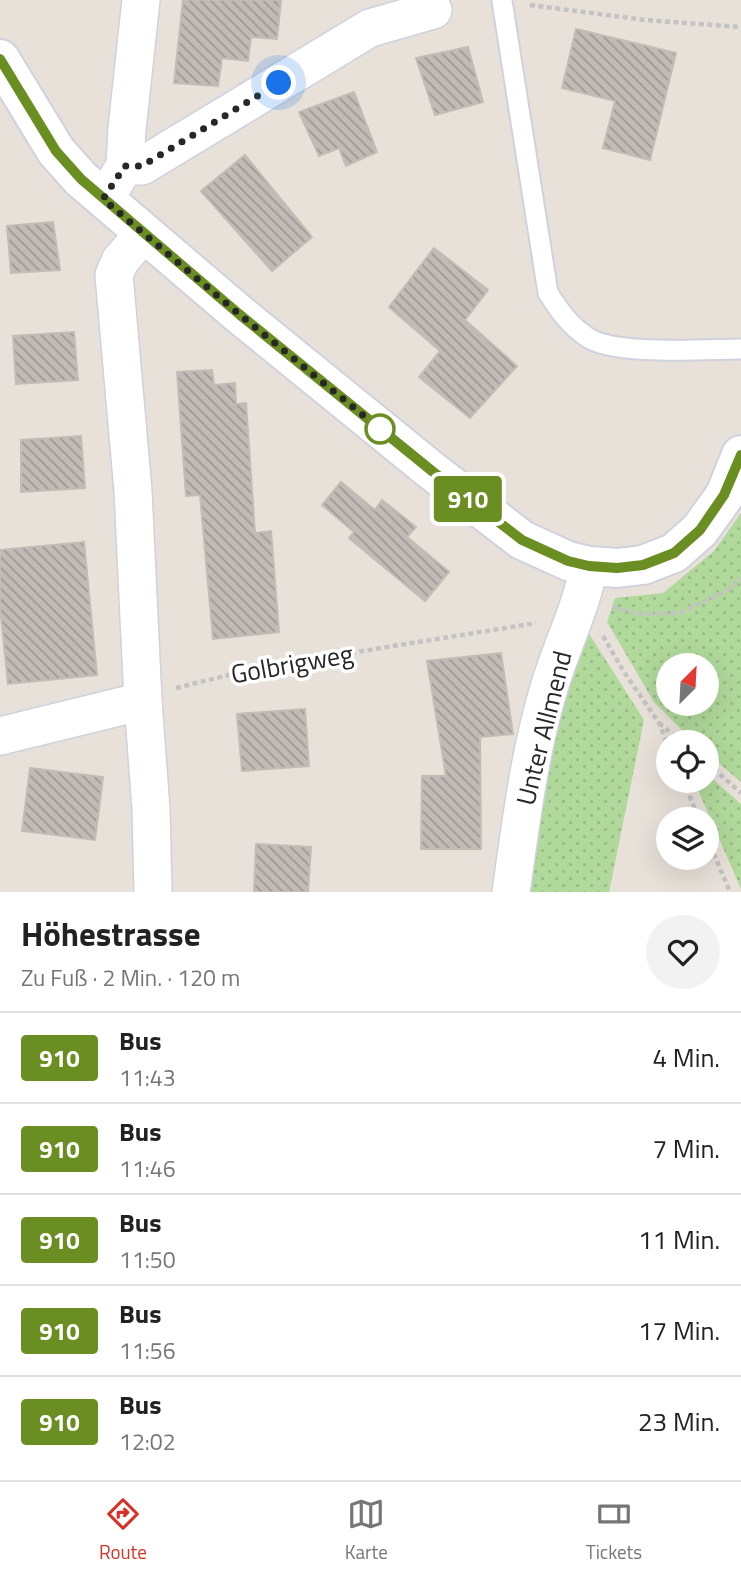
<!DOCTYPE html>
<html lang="de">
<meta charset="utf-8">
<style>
:root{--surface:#fff;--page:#f2f2f2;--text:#222;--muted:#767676;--line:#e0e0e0;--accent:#d93025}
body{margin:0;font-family:"Titillium Web",sans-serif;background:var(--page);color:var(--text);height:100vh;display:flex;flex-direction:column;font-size:26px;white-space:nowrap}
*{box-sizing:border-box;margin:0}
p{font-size:23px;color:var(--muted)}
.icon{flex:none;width:38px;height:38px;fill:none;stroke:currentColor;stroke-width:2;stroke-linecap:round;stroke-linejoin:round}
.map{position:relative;height:892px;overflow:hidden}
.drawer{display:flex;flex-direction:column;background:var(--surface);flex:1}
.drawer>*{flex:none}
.badge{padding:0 14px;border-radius:5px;font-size:24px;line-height:46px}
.needle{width:46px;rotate:24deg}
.buttons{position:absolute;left:656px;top:653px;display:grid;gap:14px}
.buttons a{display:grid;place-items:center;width:63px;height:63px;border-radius:50%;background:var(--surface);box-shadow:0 7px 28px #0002;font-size:35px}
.you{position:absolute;width:35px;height:35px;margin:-18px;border:5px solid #fff;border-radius:50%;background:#1a73e8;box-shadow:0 0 0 10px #1a73e833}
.map>.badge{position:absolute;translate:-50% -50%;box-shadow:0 0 0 4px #fff}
.round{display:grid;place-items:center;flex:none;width:74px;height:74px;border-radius:37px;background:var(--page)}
.head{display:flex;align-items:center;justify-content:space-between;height:119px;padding:0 21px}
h1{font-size:33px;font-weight:700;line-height:52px}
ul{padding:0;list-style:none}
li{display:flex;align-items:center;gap:21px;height:91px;padding:0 21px;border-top:2px solid var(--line)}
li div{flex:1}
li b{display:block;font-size:26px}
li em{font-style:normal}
li .badge{min-width:77px;font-weight:700;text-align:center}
.dock{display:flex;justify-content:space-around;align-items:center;height:98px;border-top:2px solid var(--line);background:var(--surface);font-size:19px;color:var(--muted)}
.dock a{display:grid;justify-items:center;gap:4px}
.dock .on{color:var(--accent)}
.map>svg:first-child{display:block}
.grass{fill:url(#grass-dots);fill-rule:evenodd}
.building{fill:url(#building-back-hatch);stroke:#c2bdb4;stroke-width:2}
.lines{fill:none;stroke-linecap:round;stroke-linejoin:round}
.service-casing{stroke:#cfd2de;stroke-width:23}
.minor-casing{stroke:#cfd2de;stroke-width:40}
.secondary-casing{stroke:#cfd2de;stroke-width:42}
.path{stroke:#c3c3c3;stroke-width:4.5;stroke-dasharray:5 3.5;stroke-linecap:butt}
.service{stroke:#fff;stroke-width:19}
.minor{stroke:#fff;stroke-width:37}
.secondary{stroke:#fff;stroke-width:38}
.line-casing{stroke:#fff;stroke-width:16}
.line{stroke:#6b8e23;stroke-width:10}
.walk{stroke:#272727;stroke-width:7;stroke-dasharray:0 12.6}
.stop-dot{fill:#fff;stroke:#6b8e23;stroke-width:3.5}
.labels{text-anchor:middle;stroke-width:7;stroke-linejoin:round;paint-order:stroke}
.street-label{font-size:26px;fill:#272727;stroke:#fff}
</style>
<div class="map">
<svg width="741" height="892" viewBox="0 0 741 892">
<defs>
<pattern id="grass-dots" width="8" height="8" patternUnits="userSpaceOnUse" patternTransform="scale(1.75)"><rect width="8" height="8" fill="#b1d99b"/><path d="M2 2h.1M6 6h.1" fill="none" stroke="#98ba86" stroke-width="1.8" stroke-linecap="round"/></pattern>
<pattern id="building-back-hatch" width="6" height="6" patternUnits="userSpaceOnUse" patternTransform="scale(1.75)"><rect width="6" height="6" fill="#c0bbb6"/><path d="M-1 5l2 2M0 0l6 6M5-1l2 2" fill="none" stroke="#9c9894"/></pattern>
</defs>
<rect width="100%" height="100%" fill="#e8e1d9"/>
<g class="grass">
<path d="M741,513V782L707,753V742H694L654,702L607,622L615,598L663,593L714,551ZM668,665H707V704H668Z"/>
<polygon points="586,629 644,720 609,892 528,892 550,753"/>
<polygon points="707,774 741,804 741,889 694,781 707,780"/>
</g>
<g class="building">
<polygon points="183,0 281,0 277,39 251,37 248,61 222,58 218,86 174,83"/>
<polygon points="576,29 676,53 650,160 603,148 615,101 562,88"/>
<polygon points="468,47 483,102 435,115 416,58"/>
<polygon points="354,92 377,152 346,166 339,148 319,156 299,112"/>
<polygon points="245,155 312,237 272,271 201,191"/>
<polygon points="53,222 60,270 11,273 7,226"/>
<polygon points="434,248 488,290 465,320 517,366 470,418 419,377 440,351 389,307"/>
<polygon points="74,332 78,380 16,384 13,336"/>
<polygon points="212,370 214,385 235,383 236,404 246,403 255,533 271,531 279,632 213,639 200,495 186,496 177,372"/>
<polygon points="81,436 85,488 21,492 21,440"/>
<polygon points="341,482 375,510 382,500 416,527 407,537 449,572 425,601 349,538 354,532 322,505"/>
<polygon points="84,542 97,675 8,684 0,607 0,550"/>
<polygon points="501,653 513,734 480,737 481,849 421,849 422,776 446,776 427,661"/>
<polygon points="305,709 309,766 242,771 237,714"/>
<polygon points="30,768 103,777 95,840 22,831"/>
<polygon points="256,844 311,847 308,892 254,892"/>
</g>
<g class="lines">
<defs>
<path id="service" d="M502,1L548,293C559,310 569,325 587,337C614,356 705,349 741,349"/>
<g id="minor">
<polyline points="125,166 142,166 370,28 433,10"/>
<polyline points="112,187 125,166 127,129 141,0"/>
<polyline points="144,233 120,261 114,275 133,491 143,701 151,809 153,892"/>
<polyline points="0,736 143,701"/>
<path d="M511,892C521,823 529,754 549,688C561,647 581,609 589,566"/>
</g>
<polyline id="secondary" points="0,59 56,151 81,179 239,314 432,471 522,540 568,561 589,566 617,568 643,565 674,553 700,530 725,495 741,455"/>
</defs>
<use href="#service" class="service-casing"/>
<use href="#minor" class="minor-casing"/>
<use href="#secondary" class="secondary-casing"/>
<g class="path">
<polyline points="530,5 645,20 741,27"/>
<polyline points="613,607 639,614 680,613 726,591 741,579"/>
<polyline points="603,636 624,672 659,723 668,746"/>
<polyline points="176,688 257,668 536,623"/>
<polyline points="659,723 682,742"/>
<polyline points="707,763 741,793"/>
<polyline points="683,780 699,819"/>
<polyline points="707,838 730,892"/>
</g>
<use href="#service" class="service"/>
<use href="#minor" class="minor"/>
<use href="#secondary" class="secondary"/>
</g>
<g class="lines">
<defs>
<polyline id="line" points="0,59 56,151 81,179 239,314 432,471 522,540 568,561 589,566 617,568 643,565 674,553 700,530 724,495 741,455"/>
</defs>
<use href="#line" class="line-casing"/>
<use href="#line" class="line"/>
<polyline class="walk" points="279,83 142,166 125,166 103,199 239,314 380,429"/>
</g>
<circle class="stop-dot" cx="380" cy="429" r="14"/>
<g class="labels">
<g class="street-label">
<text transform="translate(292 664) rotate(-10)" y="9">Golbrigweg</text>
<text transform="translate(544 728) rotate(-76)" y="9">Unter Allmend</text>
</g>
</g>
</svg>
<div class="buttons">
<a><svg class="needle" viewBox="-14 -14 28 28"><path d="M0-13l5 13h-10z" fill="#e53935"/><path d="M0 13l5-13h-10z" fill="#767676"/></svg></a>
<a><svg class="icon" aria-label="locate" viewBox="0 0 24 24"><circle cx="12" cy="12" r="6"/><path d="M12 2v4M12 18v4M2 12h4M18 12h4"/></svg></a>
<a><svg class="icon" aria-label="layers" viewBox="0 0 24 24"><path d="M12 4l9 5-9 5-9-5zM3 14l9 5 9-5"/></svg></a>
</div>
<div class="you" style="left:279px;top:83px"></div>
<b class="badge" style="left:468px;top:499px;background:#6b8e23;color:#fff">910</b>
</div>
<section class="drawer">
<div class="head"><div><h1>Höhestrasse</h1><p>Zu Fuß · 2 Min. · 120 m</p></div><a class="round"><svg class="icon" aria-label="heart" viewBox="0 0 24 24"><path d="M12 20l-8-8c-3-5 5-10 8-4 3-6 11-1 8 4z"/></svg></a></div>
<ul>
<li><span class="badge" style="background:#6b8e23;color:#fff">910</span><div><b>Bus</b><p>11:43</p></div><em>4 Min.</em></li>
<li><span class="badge" style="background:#6b8e23;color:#fff">910</span><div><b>Bus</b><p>11:46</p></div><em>7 Min.</em></li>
<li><span class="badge" style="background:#6b8e23;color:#fff">910</span><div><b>Bus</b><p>11:50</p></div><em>11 Min.</em></li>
<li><span class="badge" style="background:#6b8e23;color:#fff">910</span><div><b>Bus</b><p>11:56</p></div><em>17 Min.</em></li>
<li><span class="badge" style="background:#6b8e23;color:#fff">910</span><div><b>Bus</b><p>12:02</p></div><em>23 Min.</em></li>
</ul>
</section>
<nav class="dock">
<a class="on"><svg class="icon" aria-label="directions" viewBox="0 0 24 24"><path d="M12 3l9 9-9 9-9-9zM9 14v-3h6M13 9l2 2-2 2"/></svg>Route</a>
<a><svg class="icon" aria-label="map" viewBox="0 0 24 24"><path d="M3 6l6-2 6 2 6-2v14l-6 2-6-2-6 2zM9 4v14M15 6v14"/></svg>Karte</a>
<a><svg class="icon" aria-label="tickets" viewBox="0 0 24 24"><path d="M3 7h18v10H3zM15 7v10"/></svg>Tickets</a>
</nav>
